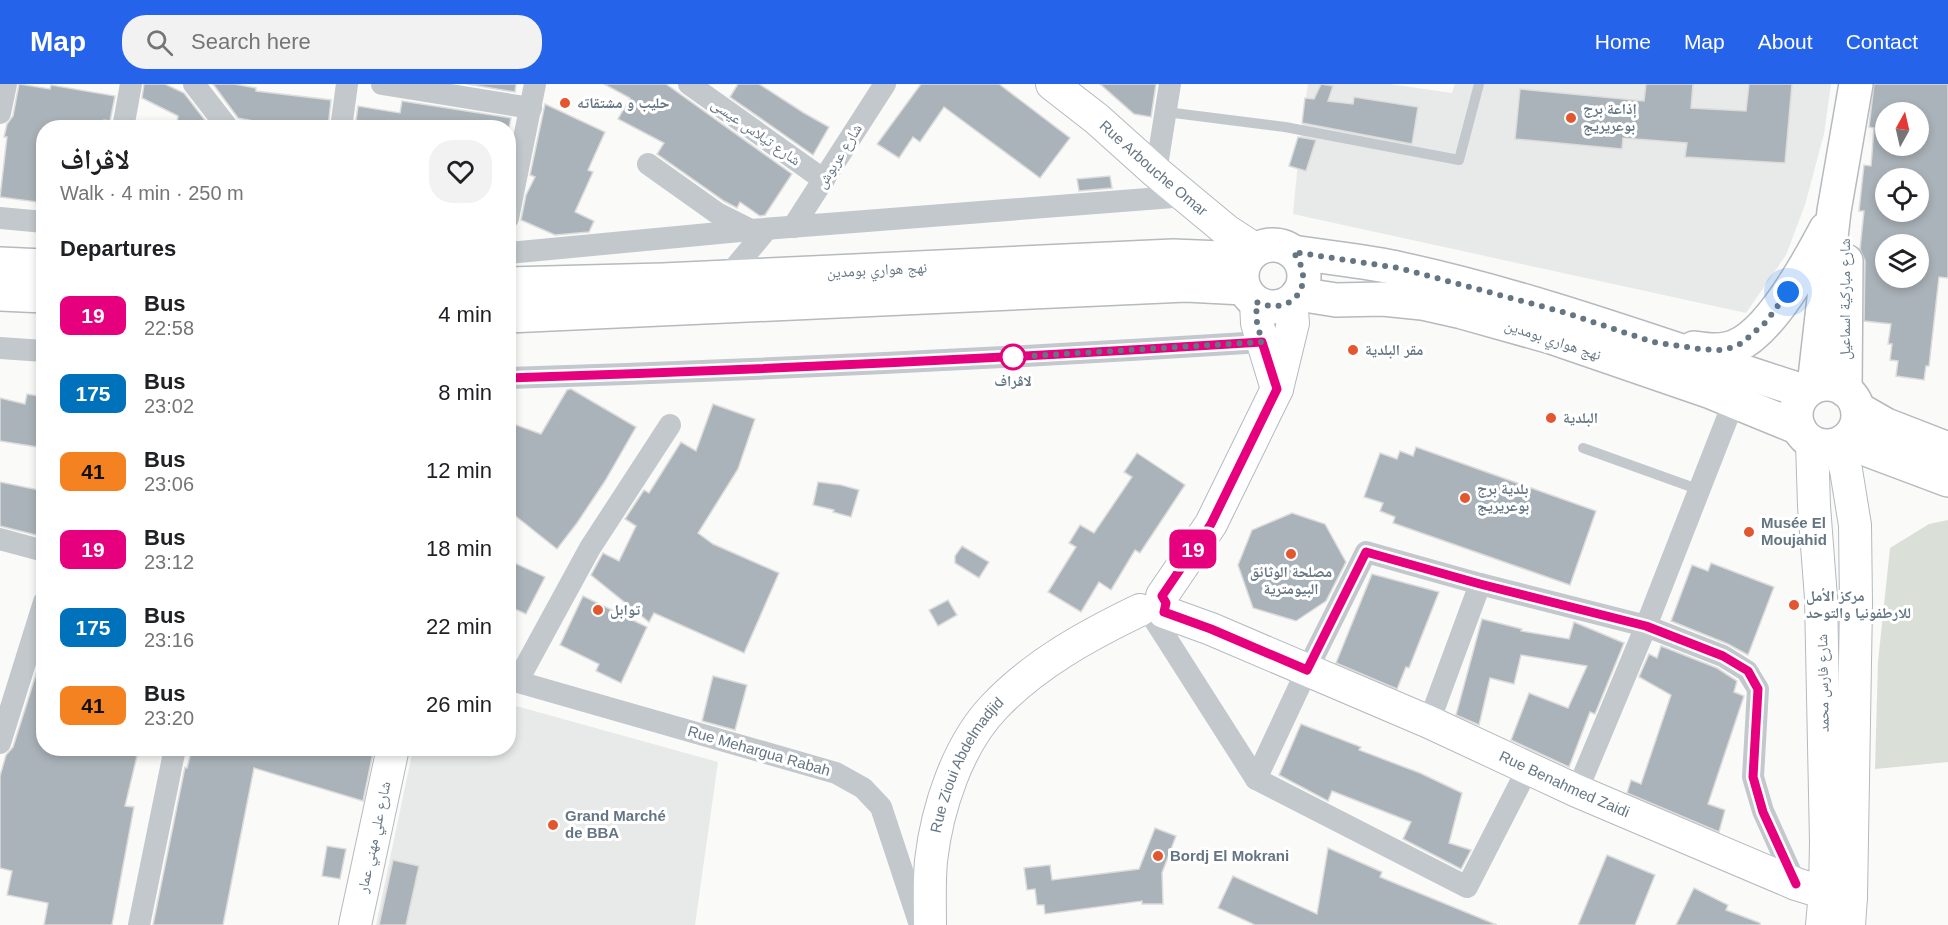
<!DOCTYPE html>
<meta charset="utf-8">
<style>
:root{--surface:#fff;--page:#f2f2f2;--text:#202124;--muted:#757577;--accent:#2563eb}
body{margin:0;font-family:Helvetica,"Noto Naskh Arabic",sans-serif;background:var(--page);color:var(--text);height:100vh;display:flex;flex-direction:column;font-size:22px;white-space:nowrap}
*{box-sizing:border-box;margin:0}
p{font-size:20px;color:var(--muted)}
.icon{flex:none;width:33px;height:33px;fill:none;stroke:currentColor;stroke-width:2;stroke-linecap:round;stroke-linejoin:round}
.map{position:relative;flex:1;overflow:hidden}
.drawer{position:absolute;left:36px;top:36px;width:480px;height:636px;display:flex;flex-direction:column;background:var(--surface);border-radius:24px;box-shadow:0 3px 9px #0003}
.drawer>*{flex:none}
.badge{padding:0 12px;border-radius:9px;font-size:21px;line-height:39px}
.needle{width:39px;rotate:8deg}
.controls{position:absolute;left:1875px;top:18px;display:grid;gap:12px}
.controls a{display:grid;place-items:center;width:54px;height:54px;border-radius:50%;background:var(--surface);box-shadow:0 3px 9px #0003;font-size:30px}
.you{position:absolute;width:30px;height:30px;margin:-15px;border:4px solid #fff;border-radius:50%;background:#1a73e8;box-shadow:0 0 0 9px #1a73e833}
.map>.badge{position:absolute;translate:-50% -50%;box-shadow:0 0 0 3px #fff}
h2{padding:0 24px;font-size:22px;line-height:54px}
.round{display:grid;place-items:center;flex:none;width:63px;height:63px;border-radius:24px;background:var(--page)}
.summary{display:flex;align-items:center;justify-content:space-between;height:102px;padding:0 24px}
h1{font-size:28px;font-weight:800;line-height:45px}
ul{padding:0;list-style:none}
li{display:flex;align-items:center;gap:18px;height:78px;padding:0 24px}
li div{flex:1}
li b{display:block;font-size:22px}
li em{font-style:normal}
li .badge{min-width:66px;font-weight:700;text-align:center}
header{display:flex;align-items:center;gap:36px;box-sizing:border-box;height:84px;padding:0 30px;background:var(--accent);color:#fff}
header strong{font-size:28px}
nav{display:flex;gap:33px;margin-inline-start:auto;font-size:21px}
.search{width:420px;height:54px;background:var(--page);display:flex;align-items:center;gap:15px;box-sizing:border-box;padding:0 21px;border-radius:24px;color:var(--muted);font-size:22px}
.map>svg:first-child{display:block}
.built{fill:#e8e9e9}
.green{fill:#dadfd7}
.building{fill:#aab3b9;stroke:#dcdcda;stroke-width:1.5;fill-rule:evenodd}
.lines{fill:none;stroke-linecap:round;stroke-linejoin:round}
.secondary-casing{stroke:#b3babf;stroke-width:34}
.primary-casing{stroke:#b5babe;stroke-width:36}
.lane{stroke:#c3c8cc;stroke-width:10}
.street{stroke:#c3c8cc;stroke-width:22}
.secondary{stroke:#fff;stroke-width:32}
.primary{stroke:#fff;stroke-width:33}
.line-casing{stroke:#fff;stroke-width:14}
.line{stroke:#e6007e;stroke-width:9}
.walk{stroke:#657683;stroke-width:6;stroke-dasharray:0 10.8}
.poi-dot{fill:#e4572e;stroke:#fff;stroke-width:2}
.stop-dot{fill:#fff;stroke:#e6007e;stroke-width:3}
.labels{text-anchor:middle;stroke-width:6;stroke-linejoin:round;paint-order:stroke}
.poi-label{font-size:15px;font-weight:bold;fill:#657683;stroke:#fff;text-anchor:start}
.street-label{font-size:15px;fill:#657683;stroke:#fff}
.stop-label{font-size:15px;font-weight:bold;fill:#657683;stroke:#fff}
</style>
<header>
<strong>Map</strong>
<div class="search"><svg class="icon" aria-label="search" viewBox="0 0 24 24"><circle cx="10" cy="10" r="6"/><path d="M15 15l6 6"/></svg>Search here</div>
<nav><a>Home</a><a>Map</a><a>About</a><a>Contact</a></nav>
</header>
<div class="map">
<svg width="1948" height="841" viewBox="0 0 1948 841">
<rect width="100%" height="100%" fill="#fafaf8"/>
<g class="built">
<polygon points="1308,0 1389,0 1452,9 1455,0 1831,0 1824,50 1805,121 1786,171 1746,229 1293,130 1301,47"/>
<polygon points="509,620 718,678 695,841 376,841 413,665 508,664"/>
</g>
<polygon class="green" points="1948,436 1948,678 1875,685 1878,578 1890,464 1929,440"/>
<g class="building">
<polygon points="19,0 50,5 51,1 115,12 110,37 104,36 103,44 44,44 44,119 0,113 7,53 4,53 7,40 13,32"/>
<polygon points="144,0 165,0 184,9 211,44 176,44 178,32 142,14"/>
<polygon points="213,0 234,0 256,4 256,7 331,16 328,44 268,44 268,40 238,34"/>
<polygon points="467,0 516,0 515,8"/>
<polygon points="604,0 666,0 792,90 765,131 760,132 740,118 737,124 724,117 657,70 664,59 618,35 630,14"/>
<polygon points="738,0 759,0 804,29 829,43 813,71 730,13"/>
<polygon points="921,0 999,0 1070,54 1040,94 944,23 920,58 913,53 899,74 877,60"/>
<polygon points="1100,0 1156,0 1151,33 1134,30"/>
<polygon points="1321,0 1333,2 1328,17 1353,20 1354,13 1418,23 1412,60 1302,39 1305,14 1314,15"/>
<polygon points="1646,0 1693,0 1691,24 1746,27 1749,0 1792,0 1785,79 1685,73 1687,59 1623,54 1622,65 1515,55 1520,5 1644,17"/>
<path d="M1874,0H1948V194L1939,193L1929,282H1926L1924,296L1896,292L1898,277L1890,276L1892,260H1888L1891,240L1864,237L1865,177L1860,165L1864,127H1859L1864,81L1871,82L1874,44L1869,43ZM1886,28H1918V62H1886ZM1886,94H1918V128H1886ZM1886,160H1918V194H1886Z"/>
<polygon points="402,17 511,34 509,44 355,44 358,22 400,29"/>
<polygon points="545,20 605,48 588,86 593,88 575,128 594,137 589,148 555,151 521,136 526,111 535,93 530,91"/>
<polygon points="1298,53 1316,56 1306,87 1289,82"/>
<polygon points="1110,92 1112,104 1079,107 1077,95"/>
<polygon points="571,305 636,343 605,397 577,439 557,465 508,426 508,338 541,350 567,306"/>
<polygon points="27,310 44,313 44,364 0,357 0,314 25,320"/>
<polygon points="713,320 755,335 738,385 698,449 713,460 779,489 744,569 654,529 649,538 591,491 603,469 619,477 636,442 625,435 644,406 649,409 681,358 696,367"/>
<polygon points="1416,363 1596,427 1570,501 1393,439 1395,433 1380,427 1383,419 1364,413 1380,369 1397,375 1400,367 1413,372"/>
<polygon points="1137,369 1185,401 1140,469 1135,466 1111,506 1099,498 1081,528 1048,508 1076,463 1069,459 1080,441 1094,449 1132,393 1124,388"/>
<polygon points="0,398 44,407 44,453 0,442"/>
<polygon points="818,398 841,401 859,406 851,433 833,428 834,426 813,421"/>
<polygon points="1292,429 1325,440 1346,478 1326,517 1296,537 1253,524 1238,481 1252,446"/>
<polygon points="962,462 989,478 979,494 955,479 955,472"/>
<polygon points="508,476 545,493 526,530 508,522"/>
<polygon points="1711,479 1774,503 1748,571 1728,560 1671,537 1692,481 1708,487"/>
<polygon points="1372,490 1439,508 1409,584 1406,583 1397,605 1336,579"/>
<polygon points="583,512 647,543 621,599 596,587 599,580 560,561"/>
<polygon points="948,516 957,531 938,542 929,526"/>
<polygon points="1482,535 1522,545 1521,547 1569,555 1574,538 1624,559 1595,630 1590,628 1569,683 1511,656 1529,609 1568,624 1587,582 1521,571 1514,600 1490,594 1479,641 1456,631"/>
<polygon points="1661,562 1717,584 1737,597 1734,608 1744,612 1708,720 1725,726 1719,748 1627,709 1631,696 1641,700 1671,611 1639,593 1649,570 1657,574"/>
<polygon points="44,565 44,664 105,664 137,672 125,722 134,723 112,841 44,841 48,819 7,811 12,787 0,784 0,692 6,671 13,663"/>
<polygon points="713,592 747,601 735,646 702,637"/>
<polygon points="1301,640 1361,663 1359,666 1420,689 1462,709 1449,759 1471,766 1461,785 1403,755 1411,738 1332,707 1328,717 1279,691"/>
<polygon points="192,664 374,664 363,717 254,684 223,841 153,841 185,683 187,684"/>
<polygon points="1155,744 1176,752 1162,789 1163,820 1142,820 1142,817 1045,830 1044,821 1037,821 1035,805 1027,806 1024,784 1050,781 1052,796 1139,785"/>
<polygon points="327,762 346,765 340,795 322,792"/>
<polygon points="1328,764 1382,788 1380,793 1497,841 1255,841 1218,824 1233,792 1317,830"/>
<polygon points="1607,771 1655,791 1635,841 1578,841"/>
<polygon points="393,776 419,782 406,841 379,841"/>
<polygon points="1694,804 1728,821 1726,826 1760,839 1760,841 1676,841"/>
</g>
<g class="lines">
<defs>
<g id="secondary">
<path id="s1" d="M1052,0L1097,35L1156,88L1227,147L1256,166"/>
<polyline points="1256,218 1257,239 1277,305"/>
<polyline points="1812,358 1814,422 1821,514 1826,758 1825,809 1822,841"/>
<polyline points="1838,360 1846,386 1855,441 1856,520 1851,813 1849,841"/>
<polyline points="1162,512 1211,440 1277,305 1293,239 1291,217"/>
<path id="s2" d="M1164,528L1211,545L1429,638L1577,707L1796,800L1825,809L1851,813"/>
<polyline points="355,841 393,664"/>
<path id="s3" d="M930,841C930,820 929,798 931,777C937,724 958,660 995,622C1035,580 1088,551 1140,526"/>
</g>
<g id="primary">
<circle cx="1273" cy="192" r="31"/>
<path d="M1293,168C1329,174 1366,177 1401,185C1539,215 1671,265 1806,308"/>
<polyline points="0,180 44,182"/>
<polyline points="508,200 663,196 1173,172 1246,175"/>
<polyline points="0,210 44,212"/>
<polyline points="1298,210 1336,216 1383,215 1422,219 1462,228 1551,253 1711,308 1799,344"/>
<polyline points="508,232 1186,201 1244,204"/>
<path d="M1694,264C1708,266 1723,268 1736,262C1771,247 1808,179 1826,145"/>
<circle cx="1827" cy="331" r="31"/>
<polyline points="1814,302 1834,127 1856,0"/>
<polyline points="1845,306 1846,177"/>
<polyline points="1858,325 1886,341 1948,365"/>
<polyline points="1844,357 1948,396"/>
</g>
</defs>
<use href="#secondary" class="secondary-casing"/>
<use href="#primary" class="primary-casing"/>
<g class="lane">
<polyline points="1166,28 1285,43 1459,76 1479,0"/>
<polyline points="1583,364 1700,406"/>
</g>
<g class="street">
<polyline points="194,0 228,44"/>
<polyline points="382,0 531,24"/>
<polyline points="689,0 824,96"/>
<polyline points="0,29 6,0"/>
<polyline points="123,44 131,0"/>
<polyline points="341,44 347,0"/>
<polyline points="648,80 717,129 751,146"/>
<polyline points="1156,88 1170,0"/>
<polyline points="0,134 44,138"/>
<polyline points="508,134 535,0"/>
<polyline points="793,143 885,0"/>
<polyline points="508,169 751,146 1186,112"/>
<polyline points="727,193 767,145"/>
<polyline points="0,264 44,267"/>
<path d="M508,294C760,286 1011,274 1262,258"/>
<polyline points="0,455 44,467"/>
<polyline points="1480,500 1646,542 1723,572 1747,587 1758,605 1753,693 1763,727 1796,800"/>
<polyline points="1154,535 1256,695 1467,803 1528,684"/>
<polyline points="508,595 836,689 863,704 881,723 920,841"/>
<polyline points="517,598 590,464 670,341"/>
<polyline points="0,659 44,518"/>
<polyline points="1256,695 1307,586 1366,468 1480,500 1429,638"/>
<polyline points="1577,707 1646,542 1734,317"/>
<polyline points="139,841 175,664"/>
</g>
<use href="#secondary" class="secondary"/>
<use href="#primary" class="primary"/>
</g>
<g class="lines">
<defs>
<path id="line" d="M508,294C760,286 1011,274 1262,258L1277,305L1211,440L1162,512L1166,519L1164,528L1211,545L1307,586L1366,468L1480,500L1646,542L1723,572L1748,587L1758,605L1753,693L1763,728L1796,800"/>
</defs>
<use href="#line" class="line-casing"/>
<use href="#line" class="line"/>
<path class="walk" d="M1013,273L1262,258L1257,239L1256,218C1293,234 1318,199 1293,168L1399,184L1563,228L1653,258L1700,265L1722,266L1734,263L1742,259L1766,238L1788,208"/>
</g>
<g class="poi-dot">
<circle cx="565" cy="19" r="6"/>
<circle cx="1571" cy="34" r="6"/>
<circle cx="1353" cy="266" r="6"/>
<circle cx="1551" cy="334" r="6"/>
<circle cx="1465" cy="414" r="6"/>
<circle cx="1749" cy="448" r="6"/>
<circle cx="1291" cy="470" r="6"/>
<circle cx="1794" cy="521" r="6"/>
<circle cx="598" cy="526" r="6"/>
<circle cx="553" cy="741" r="6"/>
<circle cx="1158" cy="772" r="6"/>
</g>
<circle class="stop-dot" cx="1013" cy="273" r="12"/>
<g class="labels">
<g class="poi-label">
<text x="577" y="24">حليب و مشتقاته</text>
<text x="1583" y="30">إذاعة برج<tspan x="1583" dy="17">بوعريريج</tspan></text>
<text x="1365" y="271">مقر البلدية</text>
<text x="1563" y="339">البلدية</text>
<text x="1477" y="410">بلدية برج<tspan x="1477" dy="17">بوعريريج</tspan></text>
<text x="1761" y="444">Musée El<tspan x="1761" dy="17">Moujahid</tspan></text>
<text x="1291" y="493" text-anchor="middle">مصلحة الوثائق<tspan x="1291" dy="17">البيومترية</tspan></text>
<text x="1806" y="517">مركز الأمل<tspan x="1806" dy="17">للارطفونيا والتوحد</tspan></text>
<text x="610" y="531">توابل</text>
<text x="565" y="737">Grand Marché<tspan x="565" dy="17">de BBA</tspan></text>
<text x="1170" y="777">Bordj El Mokrani</text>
</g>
<g class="street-label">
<text transform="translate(756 48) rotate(35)" y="5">شارع تيلاس عيسى</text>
<text transform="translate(839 72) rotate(-58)" y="5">شارع عربوش</text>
<text dy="5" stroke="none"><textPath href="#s1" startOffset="132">Rue Arbouche Omar</textPath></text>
<text transform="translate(877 186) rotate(-3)" y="5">نهج هواري بومدين</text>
<text transform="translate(1845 215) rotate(-90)" y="5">شارع مباركية اسماعيل</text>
<text transform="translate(1553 256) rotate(18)" y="5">نهج هواري بومدين</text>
<text transform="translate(1823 599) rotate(-91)" y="5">شارع فارس محمد</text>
<text transform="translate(759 667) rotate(16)" y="5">Rue Mehargua Rabah</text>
<text dy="5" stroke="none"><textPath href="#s3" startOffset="168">Rue Zioui Abdelmadjid</textPath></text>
<text dy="5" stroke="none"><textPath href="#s2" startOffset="436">Rue Benahmed Zaidi</textPath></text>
<text transform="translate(374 753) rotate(-78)" y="5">شارع علي مهني عمار</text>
</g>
<g class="stop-label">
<text x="1013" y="302">لاڤراف</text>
</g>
</g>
</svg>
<div class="controls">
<a><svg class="needle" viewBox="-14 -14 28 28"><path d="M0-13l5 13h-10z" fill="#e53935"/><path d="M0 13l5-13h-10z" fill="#757577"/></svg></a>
<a><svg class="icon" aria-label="locate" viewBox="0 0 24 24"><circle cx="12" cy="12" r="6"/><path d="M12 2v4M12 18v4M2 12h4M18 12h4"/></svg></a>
<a><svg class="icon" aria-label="layers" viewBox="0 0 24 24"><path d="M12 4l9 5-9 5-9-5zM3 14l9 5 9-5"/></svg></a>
</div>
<div class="you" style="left:1788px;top:208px"></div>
<b class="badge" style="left:1193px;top:465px;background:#e6007e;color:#fff">19</b>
<section class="drawer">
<div class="summary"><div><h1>لاڤراف</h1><p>Walk · 4 min · 250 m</p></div><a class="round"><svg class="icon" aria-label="heart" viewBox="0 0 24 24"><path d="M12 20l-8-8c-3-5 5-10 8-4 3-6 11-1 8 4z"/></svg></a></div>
<h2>Departures</h2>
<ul>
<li><span class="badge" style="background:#e6007e;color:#fff">19</span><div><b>Bus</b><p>22:58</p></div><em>4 min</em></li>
<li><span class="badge" style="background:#0072bc;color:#fff">175</span><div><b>Bus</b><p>23:02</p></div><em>8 min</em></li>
<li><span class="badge" style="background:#f58220;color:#111">41</span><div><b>Bus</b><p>23:06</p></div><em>12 min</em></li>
<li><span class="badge" style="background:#e6007e;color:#fff">19</span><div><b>Bus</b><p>23:12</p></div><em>18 min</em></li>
<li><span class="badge" style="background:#0072bc;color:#fff">175</span><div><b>Bus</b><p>23:16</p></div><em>22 min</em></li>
<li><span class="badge" style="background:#f58220;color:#111">41</span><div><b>Bus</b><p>23:20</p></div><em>26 min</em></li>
</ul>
</section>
</div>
